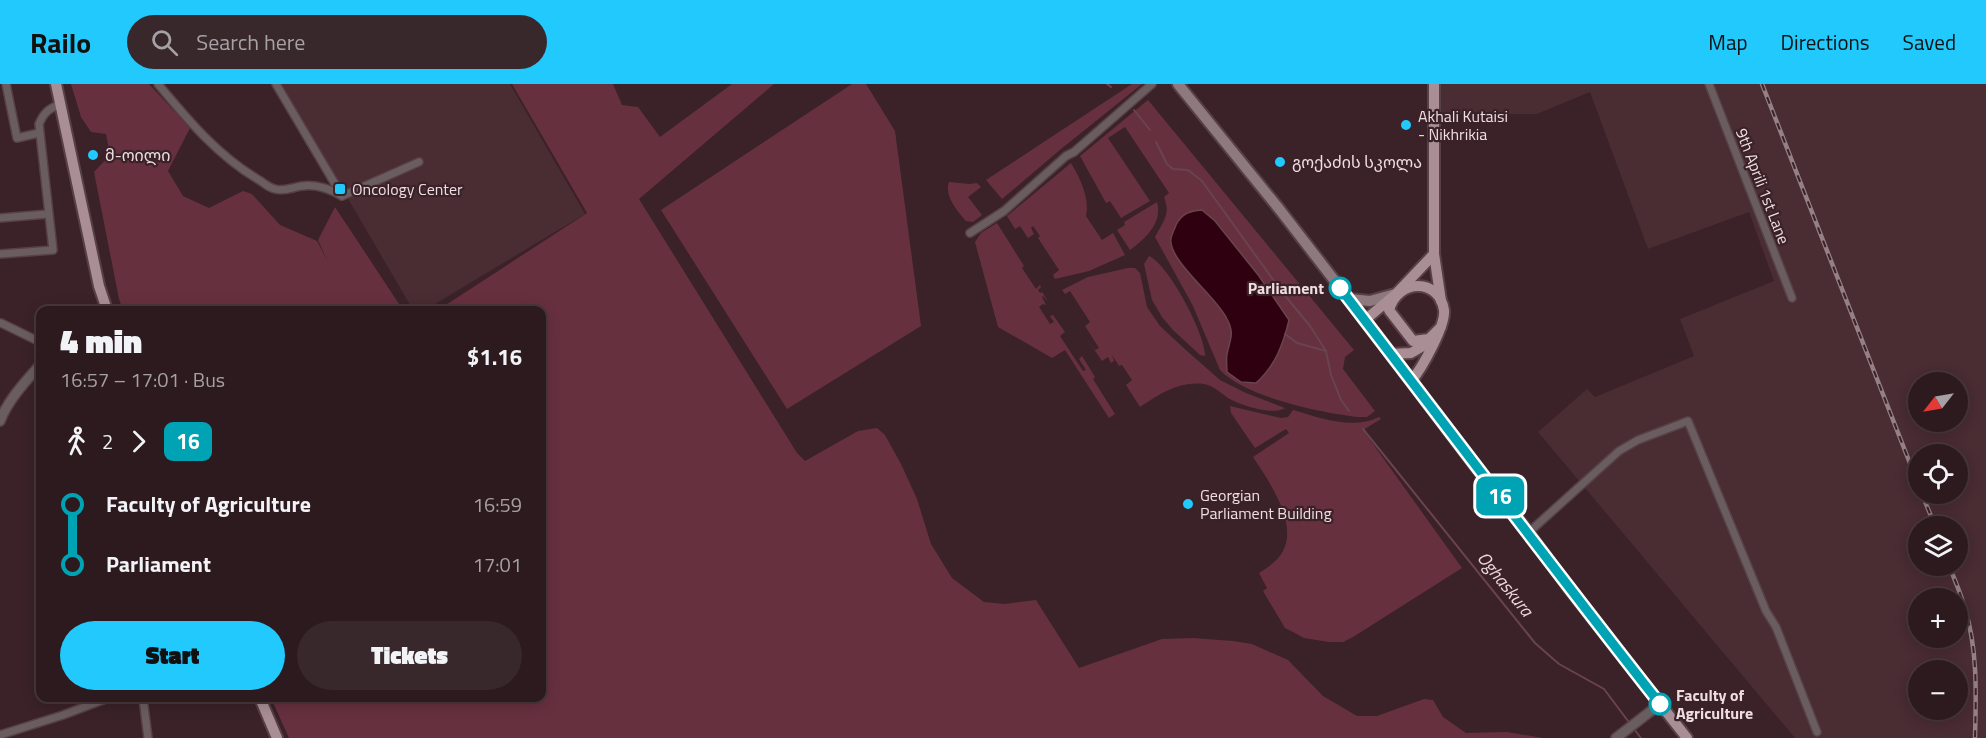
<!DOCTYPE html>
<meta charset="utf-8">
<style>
:root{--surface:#2c1a1e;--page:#38272b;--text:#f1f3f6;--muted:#a6a1a4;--line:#48383c;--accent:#21c9fd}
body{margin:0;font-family:"Titillium Web","Noto Sans Georgian",sans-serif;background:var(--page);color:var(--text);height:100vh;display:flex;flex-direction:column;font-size:22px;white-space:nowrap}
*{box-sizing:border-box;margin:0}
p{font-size:20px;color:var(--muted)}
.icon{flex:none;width:33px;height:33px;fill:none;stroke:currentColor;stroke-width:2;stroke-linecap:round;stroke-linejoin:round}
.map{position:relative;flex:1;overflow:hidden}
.details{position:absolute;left:36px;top:222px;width:510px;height:396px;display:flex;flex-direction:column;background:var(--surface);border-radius:12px;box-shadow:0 3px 15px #0003,0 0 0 2px var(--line)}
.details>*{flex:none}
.badge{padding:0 12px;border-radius:9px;font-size:21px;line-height:39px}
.needle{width:39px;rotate:239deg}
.tools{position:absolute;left:1908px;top:288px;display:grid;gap:12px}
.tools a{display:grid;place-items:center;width:60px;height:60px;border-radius:50%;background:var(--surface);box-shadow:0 3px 15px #0003,0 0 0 2px var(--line);font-size:30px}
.map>.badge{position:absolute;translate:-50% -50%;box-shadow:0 0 0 3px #fff}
.legs{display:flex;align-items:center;gap:9px;height:66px;padding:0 24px;font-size:20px}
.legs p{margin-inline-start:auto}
.summary{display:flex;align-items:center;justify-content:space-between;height:102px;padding:0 24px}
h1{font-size:33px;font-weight:800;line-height:45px}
.primary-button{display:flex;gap:12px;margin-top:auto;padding:12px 24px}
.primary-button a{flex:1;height:69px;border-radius:36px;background:var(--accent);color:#111;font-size:24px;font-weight:800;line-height:69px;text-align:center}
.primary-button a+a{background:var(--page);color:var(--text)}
ul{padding:0 24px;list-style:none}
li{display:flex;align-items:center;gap:21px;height:60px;font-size:22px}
li i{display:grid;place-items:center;width:9px;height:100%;margin:0 8px;background:currentColor}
li i::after{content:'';width:15px;height:15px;margin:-8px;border:4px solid;border-radius:50%;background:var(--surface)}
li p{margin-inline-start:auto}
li:first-child i{background:linear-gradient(#0000 50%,currentColor 0)}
li:last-child i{background:linear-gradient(currentColor 50%,#0000 0)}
header{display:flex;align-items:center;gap:36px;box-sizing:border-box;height:84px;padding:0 30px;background:var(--accent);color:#111}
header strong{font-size:28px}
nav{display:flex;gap:33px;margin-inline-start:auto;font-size:21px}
.search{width:420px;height:54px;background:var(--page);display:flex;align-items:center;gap:15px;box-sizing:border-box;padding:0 21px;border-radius:33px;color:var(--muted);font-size:22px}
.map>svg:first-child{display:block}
.built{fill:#4a2c33;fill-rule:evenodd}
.green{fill:#67303f}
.water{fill:#2f0010;stroke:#69434f;stroke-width:1.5}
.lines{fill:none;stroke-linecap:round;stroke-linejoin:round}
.stream{stroke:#69434f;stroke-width:2}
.minor-casing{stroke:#574046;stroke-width:10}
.tertiary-casing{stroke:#574046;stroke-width:12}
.secondary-casing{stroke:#574046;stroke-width:14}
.primary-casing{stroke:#574046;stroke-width:14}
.minor{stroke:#6a5d60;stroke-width:7}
.tertiary{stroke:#6a5d60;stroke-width:9}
.secondary{stroke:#8e7a7e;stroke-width:10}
.primary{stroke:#a98f95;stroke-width:10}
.rail-casing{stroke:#958085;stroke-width:4.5}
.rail{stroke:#3a2228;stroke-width:2;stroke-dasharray:7;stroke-linecap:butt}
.line-1-casing{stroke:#fff;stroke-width:14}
.line-1{stroke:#00a3b4;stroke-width:9}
.poi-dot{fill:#21c9fd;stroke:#3a2228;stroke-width:2}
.stop-1-dot{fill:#fff;stroke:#00a3b4;stroke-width:3}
.labels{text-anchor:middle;stroke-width:4.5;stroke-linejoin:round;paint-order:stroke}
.poi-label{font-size:16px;fill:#efdee1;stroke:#3a2228;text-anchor:start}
.street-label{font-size:16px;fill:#efdee1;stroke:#3a2228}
.stop-label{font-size:16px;font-weight:bold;fill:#efdee1;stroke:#3a2228;text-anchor:end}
.water-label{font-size:18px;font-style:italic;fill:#f0d8dc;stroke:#3a2228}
</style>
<header>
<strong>Railo</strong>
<div class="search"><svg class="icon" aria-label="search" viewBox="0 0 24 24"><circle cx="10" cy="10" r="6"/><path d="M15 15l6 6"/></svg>Search here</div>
<nav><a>Map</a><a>Directions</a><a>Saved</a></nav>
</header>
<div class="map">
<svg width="1986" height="654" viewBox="0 0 1986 654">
<rect width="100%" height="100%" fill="#3a2228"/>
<g class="built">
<polygon points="281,0 510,0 585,130 425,226 413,226"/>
<path d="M1432,0H1986V654H1795L1538,348L1587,305L1595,313L1694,272L1680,235L1774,197L1749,128L1648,165L1590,8L1537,30H1431ZM1918,298H1958V338H1918ZM1918,370H1958V410H1918ZM1918,442H1958V482H1918ZM1918,514H1958V554H1918ZM1918,586H1958V626H1918Z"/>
</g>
<g class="green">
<polygon points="71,0 149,0 190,44 168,87 183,112 209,124 243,107 252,110 280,141 317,157 327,176 318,156 335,123 403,226 123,226 119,215 94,88 110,71 106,50 91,48 81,33"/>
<polygon points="512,0 613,0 622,21 638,23 660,53 732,0 774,0 639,115 797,369 805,377 858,347 877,344 885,351 901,380 917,415 931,460 952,494 984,518 1005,520 1036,516 1079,584 1162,555 1193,554 1233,557 1252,560 1288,576 1323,612 1357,632 1377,632 1424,615 1433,616 1443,633 1466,649 1507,648 1543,654 289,654 271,614 542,614 542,226 438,226 587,129"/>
<polygon points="852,0 866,0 895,47 921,242 787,325 661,126"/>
<polygon points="1132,0 1142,0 1061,65 1002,115 986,96"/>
<path d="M1148,16L1354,266L1345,273L1343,285L1375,327L1367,333H1359C1322,329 1245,313 1220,286L1193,222L1155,153C1163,137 1171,131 1164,113L1169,109L1125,43L1108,54L1150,117L1121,134L1110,117L1106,119L1080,72Z"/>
<path d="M1071,79C1080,94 1090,114 1086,132L1102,156L1113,149L1125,171L1089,187L1055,195L1053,191L1059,186L1038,154L1040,152L1033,142L1031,144L1034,150L1028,154L1020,142L1015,145L1007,132Z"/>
<path d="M949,98L970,100L977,99L981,103L968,113L982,131L973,138L966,137C957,127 944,111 949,98Z"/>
<path d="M1157,118C1163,139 1145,155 1130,166L1117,146L1125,141L1124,138Z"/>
<polygon points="997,139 1024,182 1022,184 1036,205 1040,201 1041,203 1038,206 1040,209 1042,208 1048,217 1043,212 1042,213 1046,221 1043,220 1039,223 1050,240 1054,238 1050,232 1053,231 1065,248 1060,252 1083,287 1086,286 1079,275 1082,272 1095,293 1093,295 1115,330 1109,334 1065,266 1052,274 998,243 975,158 981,149"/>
<path d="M1149,172C1169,181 1205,250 1205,272L1200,271L1173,246L1162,233L1152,216L1144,180Z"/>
<path d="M1128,184H1135L1140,189L1147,223L1160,242L1187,267L1220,296L1246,309L1285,324C1273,332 1240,321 1228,314C1221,309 1214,302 1204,300C1179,297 1160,310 1140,323L1126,301L1132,296L1122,281L1119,282L1112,271L1114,277L1111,279L1108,273L1102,277L1087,255L1095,266L1099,264L1085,242L1090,238L1070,207L1065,210L1062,206L1088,193Z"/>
<path d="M1230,322L1281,334L1288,333L1293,326C1320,334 1353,346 1379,333L1381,335L1363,346L1462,484L1353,553L1343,558H1329L1304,554L1293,548L1285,544L1263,507L1267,504L1259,489C1268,483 1278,477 1283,467C1298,439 1269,397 1253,373L1289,349L1286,345L1255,364L1231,329Z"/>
</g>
<path class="water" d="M1202,126L1215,137L1259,192L1289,236C1283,261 1275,282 1256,299L1241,298L1227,288C1227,283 1226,276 1227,270C1230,255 1235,250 1227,235C1217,213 1167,176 1171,154C1172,150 1175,144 1176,141C1182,129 1190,127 1202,126Z"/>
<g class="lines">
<g class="stream">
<polyline points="1107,0 1111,3"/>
<polyline points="1134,26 1150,46"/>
<polyline points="1156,58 1167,80 1173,85 1188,86 1202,97 1282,208 1310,242 1326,267 1331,291 1341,316 1349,327"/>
<polyline points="1285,250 1297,259 1326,267"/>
<polyline points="1363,345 1535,559 1559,580 1604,605 1631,641"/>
<polyline points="1634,645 1641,654"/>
</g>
<defs>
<g id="minor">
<polyline points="6,0 17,54 39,49"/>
<path d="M158,0C188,36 218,72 259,96C264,99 269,104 275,105C285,108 293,103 302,102C317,100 330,105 342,112"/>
<polyline points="276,0 341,110"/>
<polyline points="1709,0 1792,214"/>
<polyline points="342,112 419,78"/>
<polyline points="0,134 48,130"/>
<polyline points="970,149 1004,127 1066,72 1074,68 1152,0"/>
<path d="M0,170L53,166L39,40C44,28 49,25 60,20"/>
<polyline points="1,239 40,258"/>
<polyline points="1528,449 1619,367 1638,356 1688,337 1766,527 1776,543 1817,648"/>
<polyline points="143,614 148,654"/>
<polyline points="0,651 63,631 108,614"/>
</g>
<g id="tertiary">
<path d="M0,337C8,316 25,298 40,281"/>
<polyline points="1616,654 1660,620"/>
</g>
<g id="secondary">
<polyline points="1178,0 1280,126 1365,236"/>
<polyline points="1349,215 1370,217 1395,210"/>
</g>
<g id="primary">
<polyline points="56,0 99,202 107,226"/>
<polyline points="1434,0 1434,170 1441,217"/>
<polyline points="1434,170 1396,210 1365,236 1476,383 1522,440 1571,507 1687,654"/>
<polyline points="1391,270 1411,269 1430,258"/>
<path d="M1412,296C1422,284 1446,241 1444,226C1439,194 1398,194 1389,226L1413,257L1429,255L1441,243"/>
<polyline points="260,614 277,654"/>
</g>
</defs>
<use href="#minor" class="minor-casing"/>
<use href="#tertiary" class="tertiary-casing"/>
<use href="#secondary" class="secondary-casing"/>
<use href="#primary" class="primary-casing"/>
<use href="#minor" class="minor"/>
<use href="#tertiary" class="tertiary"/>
<use href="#secondary" class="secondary"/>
<use href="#primary" class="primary"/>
<defs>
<g id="rail">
<polyline points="1762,0 1918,400"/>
<polyline points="1922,410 1935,442"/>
<path d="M1949,482C1955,496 1961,510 1965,525C1978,566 1976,612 1975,654"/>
</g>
</defs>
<use href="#rail" class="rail-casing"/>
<use href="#rail" class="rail"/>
</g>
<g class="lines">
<defs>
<path id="line-1" d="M1340,204C1447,343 1552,483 1660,620"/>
</defs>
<use href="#line-1" class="line-1-casing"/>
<use href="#line-1" class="line-1"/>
</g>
<g class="poi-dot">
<circle cx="1406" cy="41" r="6"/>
<circle cx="93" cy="71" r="6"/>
<circle cx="1280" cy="78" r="6"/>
<rect x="334" y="99" width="12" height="12" rx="3"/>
<circle cx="1188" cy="420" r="6"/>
</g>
<g class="stop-1-dot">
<circle cx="1340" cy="204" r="10"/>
<circle cx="1660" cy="620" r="10"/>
</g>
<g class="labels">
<g class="poi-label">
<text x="1418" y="38">Akhali Kutaisi<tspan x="1418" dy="18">- Nikhrikia</tspan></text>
<text x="105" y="77">მ-ოილი</text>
<text x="1292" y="84">გოქაძის სკოლა</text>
<text x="352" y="111">Oncology Center</text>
<text x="1200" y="417">Georgian<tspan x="1200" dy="18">Parliament Building</tspan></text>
</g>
<g class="street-label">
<text transform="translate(1763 102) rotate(69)" y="6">9th Aprili 1st Lane</text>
</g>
<g class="stop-label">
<text x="1324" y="210">Parliament</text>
<text x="1676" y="617" text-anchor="start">Faculty of<tspan x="1676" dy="18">Agriculture</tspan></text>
</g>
<g class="water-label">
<text transform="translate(1505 500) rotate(51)" y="6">Oghaskura</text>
</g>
</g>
</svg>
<div class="tools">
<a><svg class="needle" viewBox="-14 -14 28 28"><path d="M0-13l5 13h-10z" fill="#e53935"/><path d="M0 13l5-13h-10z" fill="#a6a1a4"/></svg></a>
<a><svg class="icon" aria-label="locate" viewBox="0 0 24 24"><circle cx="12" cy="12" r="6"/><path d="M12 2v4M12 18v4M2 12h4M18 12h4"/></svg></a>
<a><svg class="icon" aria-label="layers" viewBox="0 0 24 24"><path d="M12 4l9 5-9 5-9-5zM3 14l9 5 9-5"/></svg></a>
<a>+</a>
<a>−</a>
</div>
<b class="badge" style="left:1500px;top:412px;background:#00a3b4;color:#fff">16</b>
<section class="details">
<div class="summary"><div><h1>4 min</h1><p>16:57 – 17:01 · Bus</p></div><b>$1.16</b></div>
<div class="legs"><svg class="icon" aria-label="walk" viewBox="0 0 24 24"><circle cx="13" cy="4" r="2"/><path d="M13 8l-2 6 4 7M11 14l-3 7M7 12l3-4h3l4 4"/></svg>2<svg class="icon" aria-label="forward" viewBox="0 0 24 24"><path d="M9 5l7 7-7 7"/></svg><b class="badge" style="background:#00a3b4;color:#fff">16</b></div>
<ul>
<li><i style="color:#00a3b4"></i><b>Faculty of Agriculture</b><p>16:59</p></li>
<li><i style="color:#00a3b4"></i><b>Parliament</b><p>17:01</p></li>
</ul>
<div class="primary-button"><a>Start</a><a>Tickets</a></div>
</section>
</div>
